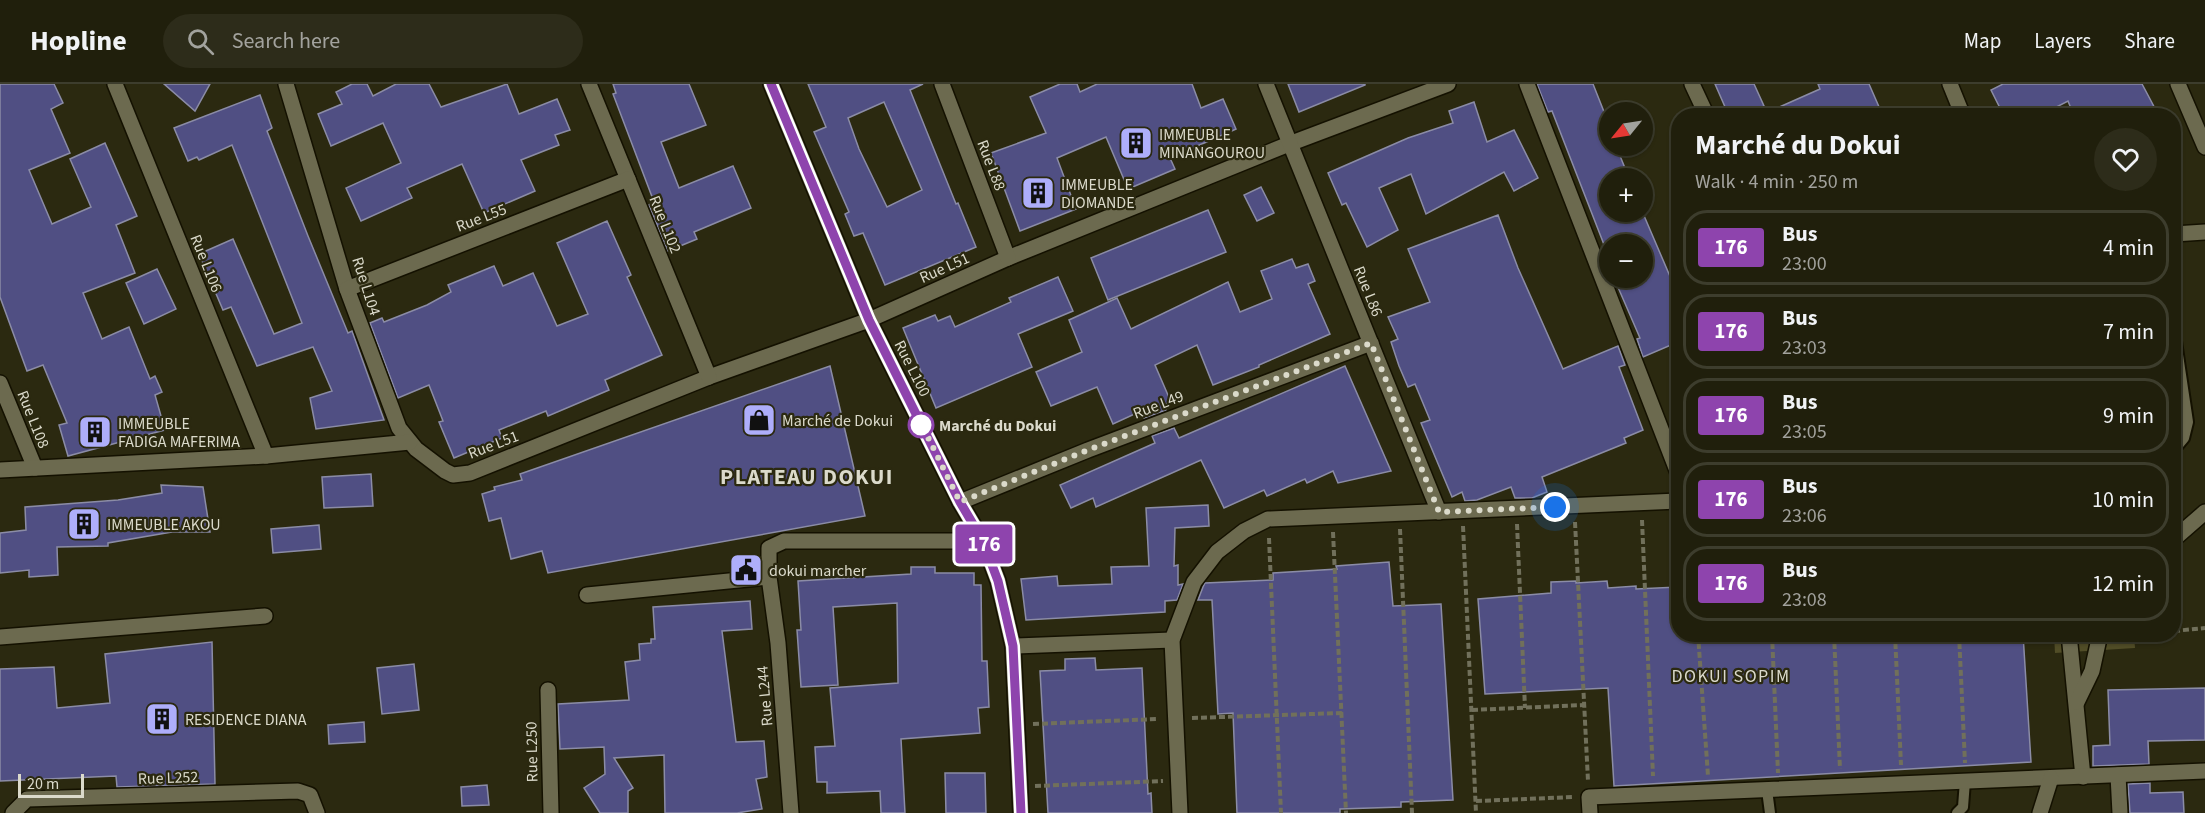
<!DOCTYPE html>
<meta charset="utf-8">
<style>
:root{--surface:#201f0c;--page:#2d2c1a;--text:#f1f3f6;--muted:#a2a29d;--line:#3d3d2d}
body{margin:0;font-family:"Source Sans 3",sans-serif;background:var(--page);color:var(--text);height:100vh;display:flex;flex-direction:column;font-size:22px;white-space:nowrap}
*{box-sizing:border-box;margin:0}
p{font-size:20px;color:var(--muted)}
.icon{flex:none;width:33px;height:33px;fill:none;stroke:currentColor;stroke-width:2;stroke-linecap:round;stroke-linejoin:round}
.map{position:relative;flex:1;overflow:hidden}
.drawer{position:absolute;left:1671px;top:24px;width:510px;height:534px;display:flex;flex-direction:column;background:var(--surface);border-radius:24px;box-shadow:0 2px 4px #0004,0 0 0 2px var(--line)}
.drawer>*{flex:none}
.badge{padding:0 12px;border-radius:4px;font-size:21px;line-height:39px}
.needle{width:39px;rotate:240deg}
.fabs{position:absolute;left:1599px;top:18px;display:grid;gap:12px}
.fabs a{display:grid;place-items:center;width:54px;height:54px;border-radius:50%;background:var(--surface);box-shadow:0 2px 4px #0004,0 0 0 2px var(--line);font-size:30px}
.scale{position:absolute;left:18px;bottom:15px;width:66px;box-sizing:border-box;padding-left:6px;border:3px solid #dbdacb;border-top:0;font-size:16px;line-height:21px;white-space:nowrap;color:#dbdacb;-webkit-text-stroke:4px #2b2910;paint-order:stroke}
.you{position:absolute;width:30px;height:30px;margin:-15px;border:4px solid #fff;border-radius:50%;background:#1a73e8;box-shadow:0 0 0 9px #1a73e833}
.map>.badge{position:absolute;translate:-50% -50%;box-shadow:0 0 0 3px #fff}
.round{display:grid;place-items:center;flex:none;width:63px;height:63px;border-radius:32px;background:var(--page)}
.head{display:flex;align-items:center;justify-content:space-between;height:102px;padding:0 24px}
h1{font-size:28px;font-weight:700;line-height:45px}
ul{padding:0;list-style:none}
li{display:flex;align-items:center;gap:18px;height:75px;margin:0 12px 9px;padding:0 12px;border:3px solid var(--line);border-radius:24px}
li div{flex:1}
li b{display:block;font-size:22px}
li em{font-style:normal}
li .badge{min-width:66px;font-weight:700;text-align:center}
header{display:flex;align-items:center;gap:36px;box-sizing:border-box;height:84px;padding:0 30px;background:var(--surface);border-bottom:2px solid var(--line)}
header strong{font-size:28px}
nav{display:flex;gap:33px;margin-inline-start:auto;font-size:21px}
.search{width:420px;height:54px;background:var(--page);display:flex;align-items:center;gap:15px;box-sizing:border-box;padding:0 21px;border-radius:33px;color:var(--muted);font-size:22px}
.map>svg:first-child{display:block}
.green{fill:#514d27}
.building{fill:#504f83;stroke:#8b8ca6;stroke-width:1.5;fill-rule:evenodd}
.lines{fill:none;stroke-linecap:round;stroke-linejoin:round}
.lane-casing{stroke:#141100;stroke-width:14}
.street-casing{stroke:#141100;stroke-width:18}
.path{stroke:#71705b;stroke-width:4;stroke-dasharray:6 3;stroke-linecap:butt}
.lane{stroke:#6c6a4f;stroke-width:10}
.street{stroke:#6c6a4f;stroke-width:15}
.line-casing{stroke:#fff;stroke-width:14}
.line{stroke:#8e44ad;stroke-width:9}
.walk{stroke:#dbdacb;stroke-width:6;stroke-dasharray:0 10.8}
.stop-dot{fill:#fff;stroke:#8e44ad;stroke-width:3}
.labels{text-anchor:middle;stroke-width:4.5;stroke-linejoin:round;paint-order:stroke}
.poi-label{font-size:16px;fill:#dbdacb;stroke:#2b2910;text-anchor:start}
.street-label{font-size:16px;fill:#dbdacb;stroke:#2b2910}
.stop-label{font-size:16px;font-weight:bold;fill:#dbdacb;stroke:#2b2910;text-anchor:start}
.neighbourhood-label{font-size:18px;letter-spacing:1.5px;fill:#dbdacb;stroke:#2b2910}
.district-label{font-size:22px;font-weight:bold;letter-spacing:1.5px;fill:#dbdacb;stroke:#2b2910}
</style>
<header>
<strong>Hopline</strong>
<div class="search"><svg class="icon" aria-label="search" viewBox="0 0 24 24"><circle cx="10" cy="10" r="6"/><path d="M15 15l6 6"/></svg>Search here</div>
<nav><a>Map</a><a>Layers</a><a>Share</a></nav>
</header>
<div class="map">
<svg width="2205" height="729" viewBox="0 0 2205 729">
<rect width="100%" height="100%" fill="#2b2910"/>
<polygon class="green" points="2054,551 2134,551 2135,564 2055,569"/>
<g class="building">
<polygon points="0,0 54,0 63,19 51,25 70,69 29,86 52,140 91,123 70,75 105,59 137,132 116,141 135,189 83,209 102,255 129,243 150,295 155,292 162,308 155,311 165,346 68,372 59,341 67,339 43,281 27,287 0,213"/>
<polygon points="164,0 210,0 195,27"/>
<polygon points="352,0 367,0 373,12 396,0 429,0 441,23 507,0 519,30 557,15 570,46 555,51 559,61 521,76 535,107 484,129 462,80 407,104 412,114 361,137 346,104 401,79 383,39 331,62 318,30 342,20 336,8"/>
<polygon points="613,0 689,0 706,41 661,58 679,104 733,82 751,124 694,148 697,155 668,167 649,121 654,118 613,10 616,9"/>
<path d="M808,0H923L910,6L956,120L958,119L976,163L885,201L863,149L854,152L845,130L849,128L814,48L826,43ZM884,18L922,106L887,123L859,65L848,34Z"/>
<polygon points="1060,0 1077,0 1080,8 1097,0 1192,0 1201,24 1223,15 1236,45 1170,74 1175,85 1128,105 1106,53 1057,74 1076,125 1020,147 991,69 1046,49 1030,13"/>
<polygon points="1288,0 1365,0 1365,1 1299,28"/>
<polygon points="1537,0 1593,0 1610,43 1610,62 1616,62 1629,94 1610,94 1610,128 1642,127 1678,211 1678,258 1643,273 1637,255 1640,254 1614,194 1642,194 1642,160 1610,160 1610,176 1552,27 1548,28"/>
<polygon points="1715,0 1754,0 1764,22 1744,32 1729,32"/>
<polygon points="1818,0 1869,0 1883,32 1759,32 1820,5"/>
<polygon points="2003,0 2142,0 2159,32 2074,32 2068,17 2039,32 2004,32 1991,6"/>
<polygon points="260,11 272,44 267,47 308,152 348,249 352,247 384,336 316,345 310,314 332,307 313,263 257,282 231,223 223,226 199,170 233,155 274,250 302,239 232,61 199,76 197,73 188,77 174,44"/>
<polygon points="1474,18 1487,58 1514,46 1538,94 1514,107 1504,88 1426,130 1411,90 1379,104 1398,146 1367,163 1346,119 1342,121 1328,89 1408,54 1453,39 1449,27"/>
<polygon points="1261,103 1274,129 1257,137 1244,111"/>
<polygon points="1208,126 1226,168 1108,216 1091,174"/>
<polygon points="1498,131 1518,184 1563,285 1618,262 1625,281 1619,283 1643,346 1624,354 1626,359 1542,393 1547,408 1532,414 1515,414 1511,403 1477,416 1465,417 1462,408 1452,413 1431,363 1421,339 1430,336 1415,300 1408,303 1399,282 1391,258 1398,255 1388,233 1430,218 1408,165"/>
<polygon points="607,137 631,191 627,193 662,271 605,296 609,306 548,332 546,327 499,346 502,354 454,374 439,338 443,337 429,301 398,314 370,239 382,234 384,238 427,221 451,208 448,201 494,182 503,202 533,189 557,242 588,230 557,159"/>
<polygon points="1292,175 1296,184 1308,180 1315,197 1308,200 1330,250 1259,281 1259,283 1213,301 1197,261 1155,281 1171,318 1165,320 1166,326 1144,334 1141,327 1113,340 1097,303 1051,322 1036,288 1082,268 1069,236 1117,214 1131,245 1228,198 1240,228 1272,215 1261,187"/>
<polygon points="157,185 176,225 144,240 126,199"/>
<polygon points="1058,193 1073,227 1018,250 1032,283 936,324 903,244 935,231 938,237 950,232 955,243 1011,218 1009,214"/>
<polygon points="830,282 865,432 548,489 542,467 511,475 501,434 489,437 482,410 495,406 494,403 522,396 520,390"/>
<polygon points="1345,282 1391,387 1338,399 1333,387 1307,399 1305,395 1267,412 1264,406 1224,424 1201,376 1096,423 1093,414 1071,424 1060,401 1155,359 1152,352 1174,344 1179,354"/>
<polygon points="371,390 373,422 324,424 322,393"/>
<polygon points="161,401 203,403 210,448 172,448 108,459 108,462 57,463 58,491 29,493 29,486 0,489 0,449 26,446 25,423 118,416 162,409"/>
<polygon points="1208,421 1209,442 1175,444 1174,482 1178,481 1178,501 1183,500 1177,516 1165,517 1165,528 1026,536 1021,495 1057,492 1058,502 1112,500 1111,483 1149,482 1146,424"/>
<polygon points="319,441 321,465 273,469 271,445"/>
<polygon points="1389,478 1393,522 1441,520 1453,716 1401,718 1401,723 1340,725 1340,729 1237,729 1233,629 1218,630 1212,516 1198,516 1203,503 1205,499 1273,496 1273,489 1337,485 1336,482"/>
<polygon points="911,483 935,483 935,489 974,489 974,501 981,501 982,577 987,577 989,623 978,624 980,649 901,655 905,729 881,729 880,707 827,709 827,698 817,698 815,663 835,662 830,604 898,599 897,519 833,523 838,601 801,603 797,546 801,546 798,497 911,490"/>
<polygon points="1576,497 1576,499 1607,497 1608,504 1636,502 1636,505 1678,503 1678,550 2023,550 2031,678 1614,702 1608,604 1485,610 1478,515 1551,509 1551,498"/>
<polygon points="750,517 752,545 722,547 736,658 764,657 767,693 756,695 762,725 737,729 665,729 664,671 614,674 633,704 628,707 628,729 600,729 584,704 605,690 604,663 560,665 558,620 629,616 625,578 640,576 639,560 651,559 651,555 655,555 653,523"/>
<polygon points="212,558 215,700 117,703 116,692 0,697 0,585 54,583 57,624 110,619 105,570"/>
<polygon points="1095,574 1096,586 1142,584 1148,710 1151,709 1152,729 1048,729 1040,587 1065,586 1065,575"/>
<polygon points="414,580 419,626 382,630 377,584"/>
<polygon points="2205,604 2205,656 2148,657 2149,680 2093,682 2093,662 2110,661 2108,606"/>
<polygon points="364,638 365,658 329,660 328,641"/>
<polygon points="945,689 985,689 986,729 946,729"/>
<polygon points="2150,699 2150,709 2183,708 2184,729 2130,729 2128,700"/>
<polygon points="487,701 489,721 462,722 461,703"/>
</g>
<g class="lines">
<defs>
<g id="lane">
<polyline points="2174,244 2188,338 2184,354 2174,366"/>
<polyline points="1767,706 1770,729"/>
<polyline points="1957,729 1963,723 1965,697"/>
</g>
<g id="street">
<polyline points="115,0 266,372"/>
<polyline points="286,0 347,205 399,344 416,365 445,387 453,391 470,389 709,293 869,236 1008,174 1289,60 1448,0"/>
<polyline points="589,0 709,293"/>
<polyline points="771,0 869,236 960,418 983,457 998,497 1013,562 1021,729"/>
<polyline points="942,0 1008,174"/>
<polyline points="1266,0 1439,428"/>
<polyline points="1527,0 1678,389"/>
<polyline points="1692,0 1707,32"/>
<polyline points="1950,0 1963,32"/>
<polyline points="2178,0 2205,63"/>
<polyline points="2174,150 2205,148"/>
<polyline points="347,205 628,95"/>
<polyline points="0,299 35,384"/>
<polyline points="0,386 266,372 410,358"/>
<polyline points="960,418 1088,366 1371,259"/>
<polyline points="2174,455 2205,428"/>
<polyline points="587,511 769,493"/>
<polyline points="2069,550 2083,693"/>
<polyline points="0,553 265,532"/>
<polyline points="1013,562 1172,556"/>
<polyline points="548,606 551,729"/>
<polyline points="2077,618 2092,587 2100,550"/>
<polyline points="2118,691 2120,729"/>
<polyline points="13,729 27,715 298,707 310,711 317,729"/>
<polyline points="791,729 778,559 769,493 769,464 784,457 983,457"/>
<polyline points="1180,729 1172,556 1194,498 1217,468 1244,447 1268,435 1678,417"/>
<polyline points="1590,729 1589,713 2205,687"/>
<polyline points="2040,729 2051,694"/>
</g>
</defs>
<use href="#lane" class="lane-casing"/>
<use href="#street" class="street-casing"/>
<g class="path">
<polyline points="1642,436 1653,692"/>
<polyline points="1575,438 1588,697"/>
<polyline points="1517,440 1525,624"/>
<polyline points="1463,442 1476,729"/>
<polyline points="1400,445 1412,729"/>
<polyline points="1333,448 1346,729"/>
<polyline points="1269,454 1281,729"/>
<polyline points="2174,547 2205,544"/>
<polyline points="1698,550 1708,692"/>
<polyline points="1772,550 1778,689"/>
<polyline points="1834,550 1840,685"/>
<polyline points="1895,550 1901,681"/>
<polyline points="1959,550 1965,679"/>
<polyline points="1472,626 1584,621"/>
<polyline points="1192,634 1342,629"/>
<polyline points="1033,640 1157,635"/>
<polyline points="1035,702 1163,697"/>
<polyline points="1476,717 1573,713"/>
</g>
<use href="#lane" class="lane"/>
<use href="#street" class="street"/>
</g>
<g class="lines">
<defs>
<polyline id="line" points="771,0 869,236 960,418 983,457 998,497 1013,562 1021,729"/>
</defs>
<use href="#line" class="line-casing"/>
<use href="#line" class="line"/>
<polyline class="walk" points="921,341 918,333 960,418 1088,366 1371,259 1439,428 1555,423"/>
</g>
<defs>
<symbol id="building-square" viewBox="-11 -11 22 22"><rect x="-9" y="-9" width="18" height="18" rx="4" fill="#aeaefa" stroke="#2b2910"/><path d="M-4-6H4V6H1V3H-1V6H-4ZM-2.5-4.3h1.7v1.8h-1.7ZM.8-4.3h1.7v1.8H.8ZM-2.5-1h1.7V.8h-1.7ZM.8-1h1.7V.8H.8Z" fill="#111"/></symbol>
<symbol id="shop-square" viewBox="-11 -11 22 22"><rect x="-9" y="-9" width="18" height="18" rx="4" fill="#aeaefa" stroke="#2b2910"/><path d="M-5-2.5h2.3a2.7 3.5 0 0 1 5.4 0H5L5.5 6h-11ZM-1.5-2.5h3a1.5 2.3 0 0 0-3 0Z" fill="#111"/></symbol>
<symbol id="civic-square" viewBox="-11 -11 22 22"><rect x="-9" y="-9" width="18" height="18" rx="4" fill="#aeaefa" stroke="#2b2910"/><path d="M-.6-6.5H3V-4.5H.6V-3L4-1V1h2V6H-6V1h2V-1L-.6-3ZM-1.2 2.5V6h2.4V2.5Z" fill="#111"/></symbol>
</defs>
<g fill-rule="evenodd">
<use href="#building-square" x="1117" y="40" width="38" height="38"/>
<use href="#building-square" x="1019" y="90" width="38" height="38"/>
<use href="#shop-square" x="740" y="317" width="38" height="38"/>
<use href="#building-square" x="76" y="329" width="38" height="38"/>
<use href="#building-square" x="65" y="421" width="38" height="38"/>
<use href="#civic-square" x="727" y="467" width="38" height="38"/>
<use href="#building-square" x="143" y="616" width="38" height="38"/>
</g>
<circle class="stop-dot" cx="921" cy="341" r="12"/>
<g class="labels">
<g class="poi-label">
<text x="1159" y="56">IMMEUBLE<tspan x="1159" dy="18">MINANGOUROU</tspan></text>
<text x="1061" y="106">IMMEUBLE<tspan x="1061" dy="18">DIOMANDE</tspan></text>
<text x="782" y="342">Marché de Dokui</text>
<text x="118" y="345">IMMEUBLE<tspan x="118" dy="18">FADIGA MAFERIMA</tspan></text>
<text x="107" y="446">IMMEUBLE AKOU</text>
<text x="769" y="492">dokui marcher</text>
<text x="185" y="641">RESIDENCE DIANA</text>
</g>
<g class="street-label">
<text transform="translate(992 81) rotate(69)" y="6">Rue L88</text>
<text transform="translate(481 133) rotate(-21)" y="6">Rue L55</text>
<text transform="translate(666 140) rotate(68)" y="6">Rue L102</text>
<text transform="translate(207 179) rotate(68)" y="6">Rue L106</text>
<text transform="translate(944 183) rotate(-24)" y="6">Rue L51</text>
<text transform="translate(367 202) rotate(72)" y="6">Rue L104</text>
<text transform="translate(1369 207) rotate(68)" y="6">Rue L86</text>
<text transform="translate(913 284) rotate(63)" y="6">Rue L100</text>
<text transform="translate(1158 320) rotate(-21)" y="6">Rue L49</text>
<text transform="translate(34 335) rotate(68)" y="6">Rue L108</text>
<text transform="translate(493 360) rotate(-21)" y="6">Rue L51</text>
<text transform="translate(764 612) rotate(-95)" y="6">Rue L244</text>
<text transform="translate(531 668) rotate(-91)" y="6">Rue L250</text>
<text transform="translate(168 693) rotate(-2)" y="6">Rue L252</text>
</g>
<g class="stop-label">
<text x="939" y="347">Marché du Dokui</text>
</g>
<g class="neighbourhood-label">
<text x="1731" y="598">DOKUI SOPIM</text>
</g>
<g class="district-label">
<text x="807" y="400">PLATEAU DOKUI</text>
</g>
</g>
</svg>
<div class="fabs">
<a><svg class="needle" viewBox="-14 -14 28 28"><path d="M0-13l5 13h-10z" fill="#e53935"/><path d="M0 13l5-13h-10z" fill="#a2a29d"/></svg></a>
<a>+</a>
<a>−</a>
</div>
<div class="scale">20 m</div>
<div class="you" style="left:1555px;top:423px"></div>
<b class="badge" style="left:984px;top:460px;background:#8e44ad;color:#fff">176</b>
<section class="drawer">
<div class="head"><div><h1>Marché du Dokui</h1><p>Walk · 4 min · 250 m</p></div><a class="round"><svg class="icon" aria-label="heart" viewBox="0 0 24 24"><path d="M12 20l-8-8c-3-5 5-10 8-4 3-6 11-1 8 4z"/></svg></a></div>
<ul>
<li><span class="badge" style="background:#8e44ad;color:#fff">176</span><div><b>Bus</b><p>23:00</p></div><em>4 min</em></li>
<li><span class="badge" style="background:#8e44ad;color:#fff">176</span><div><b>Bus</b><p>23:03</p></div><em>7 min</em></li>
<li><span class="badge" style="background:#8e44ad;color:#fff">176</span><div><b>Bus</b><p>23:05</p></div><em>9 min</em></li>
<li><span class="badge" style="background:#8e44ad;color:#fff">176</span><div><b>Bus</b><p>23:06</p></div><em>10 min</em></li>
<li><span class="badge" style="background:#8e44ad;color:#fff">176</span><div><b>Bus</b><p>23:08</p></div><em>12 min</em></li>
</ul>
</section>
</div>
